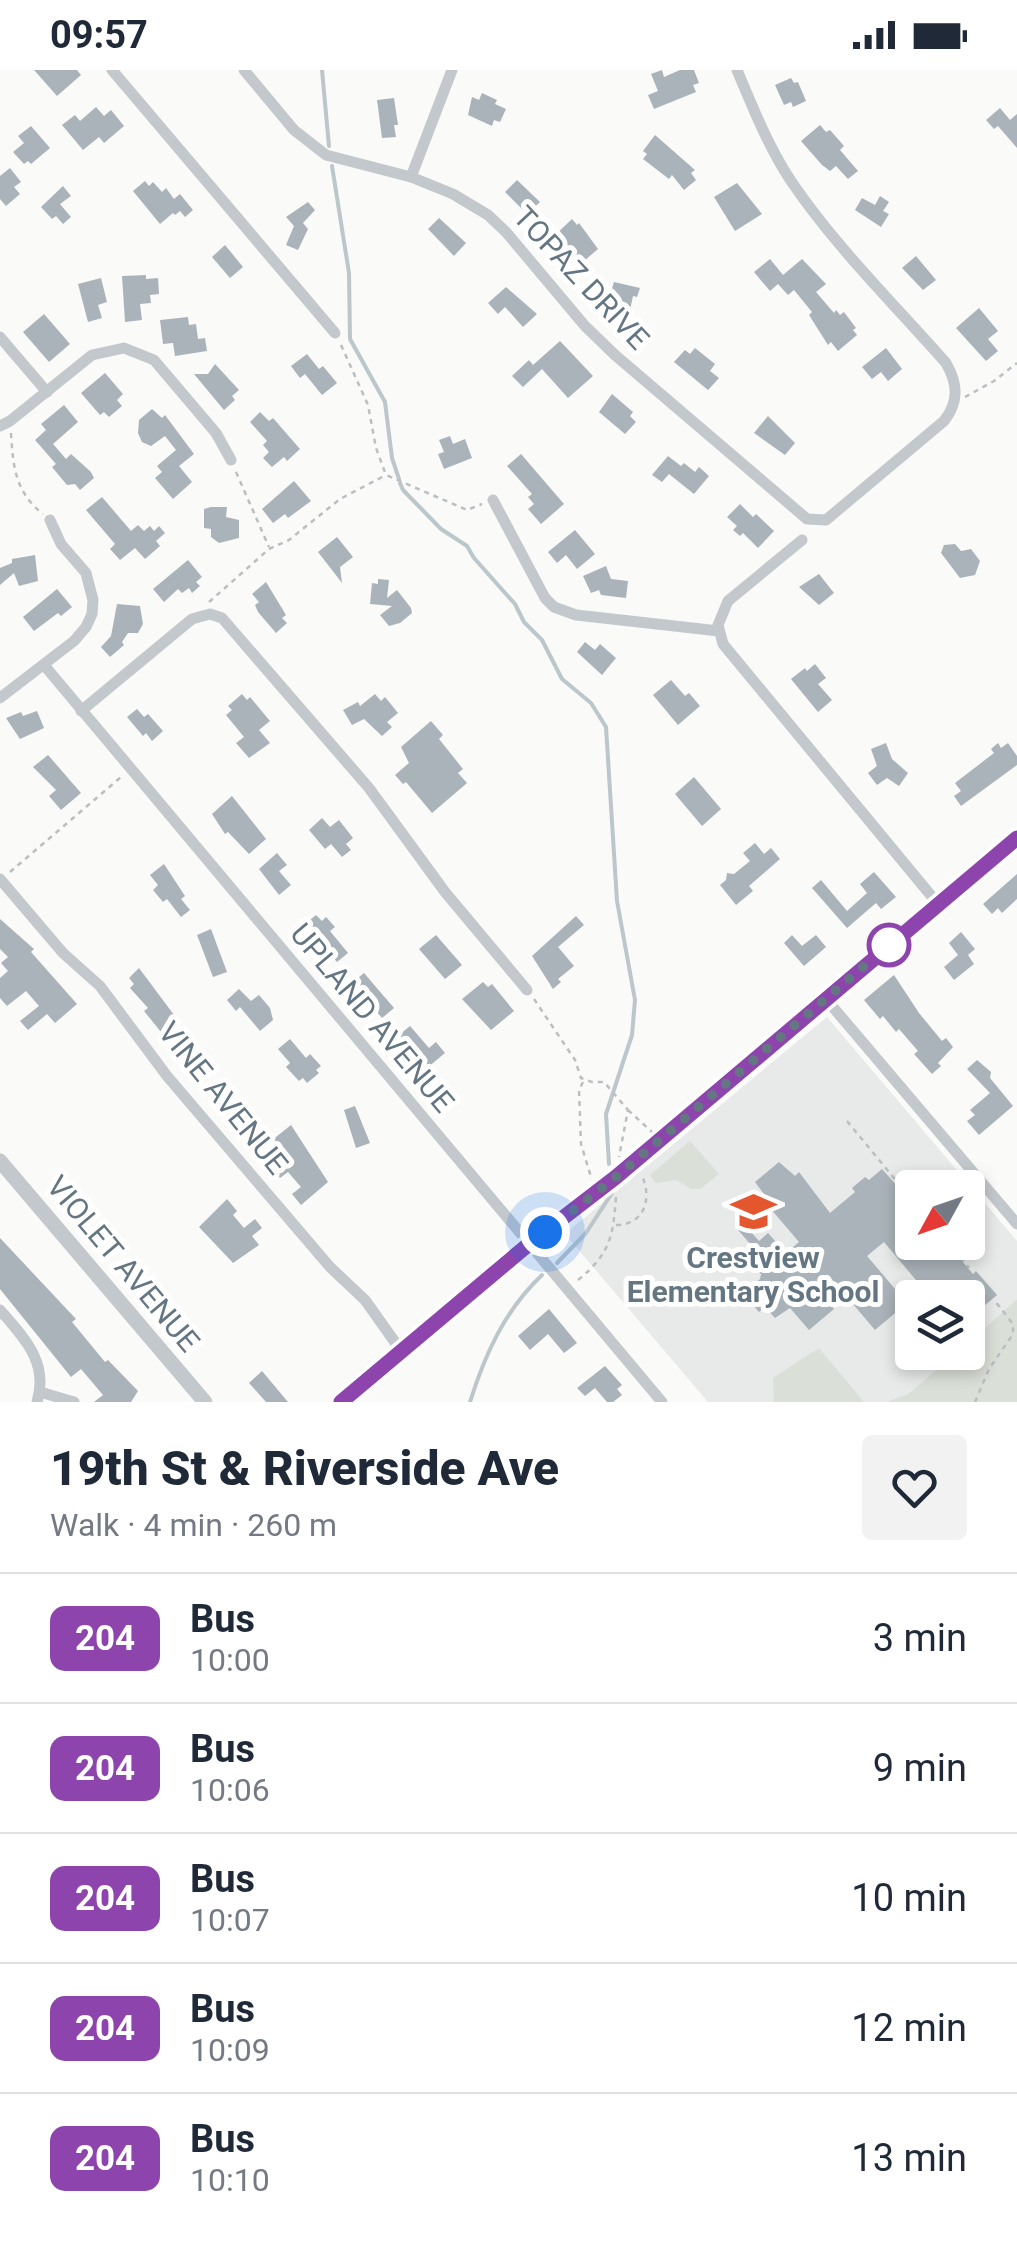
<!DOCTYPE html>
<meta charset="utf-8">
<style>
:root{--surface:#fff;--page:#f2f2f3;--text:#1f2937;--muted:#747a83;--line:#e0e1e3}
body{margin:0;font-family:Roboto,sans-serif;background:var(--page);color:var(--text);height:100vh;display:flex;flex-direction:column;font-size:38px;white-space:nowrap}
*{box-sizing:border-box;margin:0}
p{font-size:32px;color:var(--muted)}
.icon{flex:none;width:55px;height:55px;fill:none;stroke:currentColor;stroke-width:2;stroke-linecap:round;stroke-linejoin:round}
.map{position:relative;height:1332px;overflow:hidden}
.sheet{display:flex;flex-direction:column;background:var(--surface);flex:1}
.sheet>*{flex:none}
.badge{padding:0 20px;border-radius:15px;font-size:35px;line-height:65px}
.needle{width:65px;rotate:230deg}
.buttons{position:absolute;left:895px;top:1100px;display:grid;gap:20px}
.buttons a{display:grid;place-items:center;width:90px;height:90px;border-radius:10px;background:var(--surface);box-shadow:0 5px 15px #0003;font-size:50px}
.you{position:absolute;width:50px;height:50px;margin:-25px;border:8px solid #fff;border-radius:50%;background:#1a73e8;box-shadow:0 0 0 15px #1a73e833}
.map>.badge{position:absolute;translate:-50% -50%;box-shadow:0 0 0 5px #fff}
.round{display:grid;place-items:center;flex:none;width:105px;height:105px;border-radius:10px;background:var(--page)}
.summary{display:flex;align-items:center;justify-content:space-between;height:170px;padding:0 50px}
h1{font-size:48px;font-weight:800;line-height:75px}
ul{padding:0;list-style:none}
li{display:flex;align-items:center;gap:30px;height:130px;padding:0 50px;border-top:2px solid var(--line)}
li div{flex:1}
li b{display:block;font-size:38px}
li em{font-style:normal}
li .badge{min-width:110px;font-weight:700;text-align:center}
.status{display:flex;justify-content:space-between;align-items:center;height:70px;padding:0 50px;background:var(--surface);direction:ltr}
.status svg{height:28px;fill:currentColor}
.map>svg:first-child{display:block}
.built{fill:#e8e9e9;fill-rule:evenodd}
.park{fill:#dadfd7}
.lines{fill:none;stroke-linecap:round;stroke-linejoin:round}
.stream{stroke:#bbc7cb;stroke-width:4}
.building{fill:#aab3b9}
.path{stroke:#bbbfc2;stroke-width:2.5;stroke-dasharray:5 5;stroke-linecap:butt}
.minor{stroke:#c3c8cc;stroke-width:11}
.tertiary{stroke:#c3c8cc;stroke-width:15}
.line-casing{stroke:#fff;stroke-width:22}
.line{stroke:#8e44ad;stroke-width:15}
.walk{stroke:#657683;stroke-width:10;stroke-dasharray:0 18}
.stop-dot{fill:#fff;stroke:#8e44ad;stroke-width:5}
.labels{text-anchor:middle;stroke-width:10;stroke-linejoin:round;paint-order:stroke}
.street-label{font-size:30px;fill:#657683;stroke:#fff}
.poi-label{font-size:30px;font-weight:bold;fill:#657683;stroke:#fff}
</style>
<div class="status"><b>09:57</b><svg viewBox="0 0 49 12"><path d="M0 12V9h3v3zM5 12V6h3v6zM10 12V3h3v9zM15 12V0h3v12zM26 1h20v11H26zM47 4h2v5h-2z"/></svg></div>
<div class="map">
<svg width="1017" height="1332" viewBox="0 0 1017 1332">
<rect width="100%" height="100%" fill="#fafaf8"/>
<path class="built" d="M827,947L1017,1171V1229L968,1273V1228H912V1282L956,1283L908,1324L886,1332H708L565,1164ZM912,1118H968V1172H912Z"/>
<g class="park">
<polygon points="690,1071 719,1104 700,1119 691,1119 676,1110 656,1113 650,1105"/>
<polygon points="1017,1229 1017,1332 886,1332 908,1324 956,1283 968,1282 968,1273"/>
<polygon points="819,1278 864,1332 774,1332 773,1308"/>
</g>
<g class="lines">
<g class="stream">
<polyline points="322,0 329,76"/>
<polyline points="332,96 349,203 350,269 385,332 392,388 399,409"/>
<polyline points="400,413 403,420 441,459 467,476 474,488 515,534 524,552 542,570 562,609 591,633 606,657 617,831 635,930 632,965 606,1044 609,1094"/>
<polyline points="557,1193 586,1163 612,1123"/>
<path d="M470,1332C485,1284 505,1240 542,1205"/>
</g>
</g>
<g class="building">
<polygon points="34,0 77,0 81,5 57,26"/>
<polygon points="662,0 664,7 680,0 694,0 699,13 693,15 696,22 654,39 648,25 658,21 651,4"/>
<polygon points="791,8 794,13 798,12 806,31 793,37 791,32 784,35 775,15"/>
<polygon points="482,23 497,30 495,34 506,39 500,52 494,50 492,56 468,45 472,27 479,30"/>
<polygon points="394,28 398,55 394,55 396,67 382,68 377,30"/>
<polygon points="96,37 104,46 111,40 124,56 104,73 99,67 83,80 62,55 75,45 80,51"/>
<polygon points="1000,38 1010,50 1017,44 1017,78 998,56 994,59 986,50"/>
<polygon points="820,55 826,62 830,60 844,76 840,80 858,101 848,109 836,96 830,101 822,95 801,71"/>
<polygon points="31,56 50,78 31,94 28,91 24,94 13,82 24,73 18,66"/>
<polygon points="655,65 695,100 691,103 696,110 684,120 672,105 669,109 643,89 647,84 643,81"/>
<polygon points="10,98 21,112 14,117 20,124 6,136 0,129 0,106"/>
<polygon points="517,110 540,132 527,144 505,122"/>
<polygon points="145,111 149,116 153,112 162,122 166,118 174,129 180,124 193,140 185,147 180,141 175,145 173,143 160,154 133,121"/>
<polygon points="737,113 762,144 735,161 714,127"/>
<polygon points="63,116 71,126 60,134 71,147 63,154 56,146 52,149 41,137"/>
<polygon points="880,126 889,132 883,141 889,144 881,157 855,140 862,128 875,135"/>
<polygon points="308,132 315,140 303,153 308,159 298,180 286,175 294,156 286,147"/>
<polygon points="439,148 466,173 454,186 428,159"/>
<polygon points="572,149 577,155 579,153 598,179 577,197 552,168"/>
<polygon points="225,175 243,197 230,208 212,187"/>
<polygon points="916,186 936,210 923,220 902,198"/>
<polygon points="770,189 783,205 802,189 826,214 816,222 834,243 836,240 840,245 844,242 856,258 853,260 857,265 838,281 831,272 828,275 809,245 812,242 794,220 788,225 778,214 770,221 754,202"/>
<polygon points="146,205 146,209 158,208 159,224 150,225 151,233 140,234 142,250 125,252 122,206"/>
<polygon points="101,208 107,232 98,235 102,248 88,252 78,214"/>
<polygon points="614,212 640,218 637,227 633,226 630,240 607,235"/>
<polygon points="506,217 537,244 523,257 505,237 498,244 488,233"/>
<polygon points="979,238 998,261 988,269 998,281 986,291 956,258"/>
<polygon points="44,244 70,274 49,292 23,262"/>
<polygon points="188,247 189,255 196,254 198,269 205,268 207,281 175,286 173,273 163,274 160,250"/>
<polygon points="560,271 593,306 568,328 542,299 523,317 512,306 529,290 533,295"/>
<polygon points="695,278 715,294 710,301 719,308 708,320 674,292 685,280 690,284"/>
<polygon points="886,278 902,299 888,311 881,302 872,309 862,297"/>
<polygon points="307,284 319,299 323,296 337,313 322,325 305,304 300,308 291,296"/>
<polygon points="215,294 239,320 232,326 235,330 224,340 194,304 208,304"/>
<polygon points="105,303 123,324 117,330 122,336 109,347 104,342 100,345 81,323"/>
<polygon points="612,324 633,342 630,346 636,352 625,364 599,342"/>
<polygon points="64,335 78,352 53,374 66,389 71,384 91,402 94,408 80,420 75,414 67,415 52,397 56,394 35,370 46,360 41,354"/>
<polygon points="152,339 162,348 165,345 194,384 179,396 192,412 173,429 155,408 162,402 157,396 176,380 165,366 151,376 142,372 138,363 139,350"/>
<polygon points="260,342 269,351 273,348 300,379 287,391 284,387 272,397 263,388 269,382 263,375 267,371 250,352"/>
<polygon points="768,346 795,373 785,385 754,363"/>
<polygon points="450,366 453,374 465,369 472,388 444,399 438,384 444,382 439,370"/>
<polygon points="521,384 564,434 541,454 528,439 534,434 528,427 532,424 507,396"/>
<polygon points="668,386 681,396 684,393 695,402 699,397 709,406 694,424 669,404 662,412 652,405"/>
<polygon points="294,411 311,431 288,448 285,444 273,453 262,439"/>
<polygon points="102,427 131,461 138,455 144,461 150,456 154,461 159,456 165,463 156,471 160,476 145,489 135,478 120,490 110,479 115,474 86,440"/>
<polygon points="740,434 753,447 756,444 774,461 758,478 743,463 740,466 733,460 737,456 727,447"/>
<polygon points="211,437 227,437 226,447 239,450 239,468 219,473 211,467 211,459 204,458 204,439"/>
<polygon points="575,460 595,484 577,499 566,485 557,493 548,482"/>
<polygon points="337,467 353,487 340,497 342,513 318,482"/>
<polygon points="955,474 961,481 971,479 980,491 975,505 960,508 941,483 944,475"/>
<polygon points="35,485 38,511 19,516 14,503 0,515 0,498 12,493 12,489"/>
<polygon points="188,490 202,507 196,512 200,516 192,523 189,518 182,523 178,519 164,532 153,519"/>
<polygon points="606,496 611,509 628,511 626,528 601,525 599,520 591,523 583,506"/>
<polygon points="819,504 834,523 819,535 799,517"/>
<polygon points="378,509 389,510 387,528 397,520 411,538 412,543 400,553 389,556 380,545 392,536 370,534 372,513 378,514"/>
<polygon points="266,512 286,545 282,548 287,553 276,563 258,542 255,535 259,532 252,524"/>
<polygon points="57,519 72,537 61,546 58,543 34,561 23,547"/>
<polygon points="117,534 140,536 143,554 138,563 128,563 122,572 124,575 110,587 101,577 111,566"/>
<polygon points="585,572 595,580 600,574 616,588 602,605 577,582"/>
<polygon points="815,594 826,608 818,614 832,630 818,642 791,609 805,598 807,601"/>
<polygon points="671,610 685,626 689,623 700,636 678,655 653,625"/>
<polygon points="242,624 247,630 250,627 270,651 259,660 270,673 249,688 236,673 244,667 226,645 232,640 228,636"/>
<polygon points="375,624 381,631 385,627 398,643 387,652 392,657 382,666 364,649 352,655 343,640 358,632 360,636"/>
<polygon points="137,639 144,647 148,644 163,661 152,671 146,663 143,666 127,647"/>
<polygon points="37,641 44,658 20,669 6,648 21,642 23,646"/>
<polygon points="431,651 443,665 439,669 463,699 458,703 467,713 432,743 406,712 403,714 395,705 409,693 401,677"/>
<polygon points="886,673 892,689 908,703 899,716 887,708 877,715 868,703 877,696 871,679"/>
<polygon points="998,673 1001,678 1008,673 1017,686 1017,695 961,736 954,726 961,721 955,713 994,683 991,679"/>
<polygon points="48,685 81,723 61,740 49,726 56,720 33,697"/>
<polygon points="694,707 721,739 702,756 675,724"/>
<polygon points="232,726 266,769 249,784 228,762 225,764 212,744"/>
<polygon points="322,748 330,757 339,750 353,768 346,774 351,780 342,787 331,774 325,779 309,760"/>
<polygon points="755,773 764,784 771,778 780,789 749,816 753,821 736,835 720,815 726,810 727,803 734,804 750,791 743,783"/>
<polygon points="277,783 287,795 279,801 291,815 279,825 259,799"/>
<polygon points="164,794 185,826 181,829 190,840 181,847 167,829 163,832 153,820 158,815 150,805"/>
<polygon points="874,802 896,827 881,839 876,833 847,858 812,818 821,810 847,841 867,823 860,814"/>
<polygon points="1017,804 1017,829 1002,843 998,838 992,844 983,834"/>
<polygon points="316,845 322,851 326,847 335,857 330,861 348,883 337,892 304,855"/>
<polygon points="576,846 584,855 558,877 574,896 558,909 561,912 553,919 532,886"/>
<polygon points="0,849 34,879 31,882 77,934 55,953 47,944 28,960 20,951 39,936 26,921 7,936 0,928 0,908 8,901 1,893 8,887 0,879"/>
<polygon points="211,859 227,902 213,907 197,865"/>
<polygon points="961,862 975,879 968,885 974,894 954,910 944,897 958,885 949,873"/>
<polygon points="436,865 462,895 445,909 419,879"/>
<polygon points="792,865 802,876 816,865 826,877 804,896 784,873"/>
<polygon points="139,898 177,949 161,962 144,941 148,938 130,918 134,914 129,908"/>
<polygon points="364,903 394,938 382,948 352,913"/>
<polygon points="894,905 919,943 942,971 946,968 953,977 938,993 941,996 932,1004 914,984 918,981 899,959 896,962 883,946 880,949 864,930"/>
<polygon points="483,912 488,917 492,914 514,941 491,960 462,929"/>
<polygon points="239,919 251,931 259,925 270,938 273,950 260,961 240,937 236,941 227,930"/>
<polygon points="410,956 429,978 436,972 445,983 427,998 399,965"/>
<polygon points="290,969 306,988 310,984 321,996 316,1000 319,1003 307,1013 303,1008 299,1011 286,997 290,993 278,979"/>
<polygon points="977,990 991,1002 990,1008 1013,1036 979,1065 967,1051 975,1045 970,1040 990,1023 967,999"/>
<polygon points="355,1036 370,1073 356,1078 344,1040"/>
<polygon points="291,1055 328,1112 301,1135 292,1124 301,1117 288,1102 280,1108 271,1097 273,1095 270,1091 275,1087 266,1075"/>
<polygon points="779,1092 795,1106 799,1102 830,1143 855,1122 852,1118 865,1107 869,1110 882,1099 907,1127 912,1122 912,1172 946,1172 973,1204 976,1201 997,1225 977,1242 981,1247 968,1258 968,1228 931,1228 884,1172 867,1186 907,1233 875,1260 830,1207 816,1219 834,1239 809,1260 790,1238 775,1248 765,1237 759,1242 753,1235 759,1230 749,1218 760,1209 761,1204 744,1184 752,1176 738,1160 745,1155 759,1171 768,1163 786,1183 799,1172 764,1131 767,1128 755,1112"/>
<polygon points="227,1129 237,1141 233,1145 244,1158 255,1149 262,1158 252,1166 259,1175 233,1193 199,1157"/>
<polygon points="0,1168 76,1249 72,1252 105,1292 108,1290 138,1321 131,1332 94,1332 103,1325 81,1299 71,1307 0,1219"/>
<polygon points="549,1239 577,1273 564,1283 548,1264 530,1280 518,1266"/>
<polygon points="605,1296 622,1315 617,1319 622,1325 613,1332 607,1332 595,1318 585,1326 577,1318"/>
<polygon points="262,1301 288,1332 266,1332 249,1313"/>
</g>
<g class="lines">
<g class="path">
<polyline points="341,275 368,335 376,378 386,405 467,440 482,434"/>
<polyline points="965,327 994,311 1017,293"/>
<path d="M11,363C13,396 15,422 43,444"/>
<polyline points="236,402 269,477"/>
<polyline points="209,532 269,479 289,470 340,429 386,405"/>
<polyline points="10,802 121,707"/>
<polyline points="534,929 575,990 581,1008 592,1012 604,1012 628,1040 619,1087"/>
<polyline points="583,1012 579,1020 581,1074 591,1107"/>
<polyline points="628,1040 652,1062"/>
<polyline points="847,1051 912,1130"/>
<path d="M616,1155C645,1155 653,1127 641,1104"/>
<polyline points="948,1172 969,1198"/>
<path d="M578,1210C611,1183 613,1166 616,1127"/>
<polyline points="975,1332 989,1299 1013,1264 1013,1254 995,1231"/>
</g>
<g class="minor">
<polyline points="112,0 335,263"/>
<path d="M244,0L294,60L326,85L411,107L453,124L488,145L506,162L585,256L615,285L807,449L826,450L944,351C959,332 958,314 946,293C894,234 835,176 791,111C768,76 753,38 737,0"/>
<polyline points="411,107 452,0"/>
<polyline points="0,267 47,322"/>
<polyline points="0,356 10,351 92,285 124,278 154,290 216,363 231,390"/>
<polyline points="493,430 545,528 554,537 576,545 719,561"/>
<polyline points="802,470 728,531 718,555 723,574 938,834"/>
<polyline points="44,595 662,1332"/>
<polyline points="0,628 74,571 86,557 92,544 93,530 86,503 61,474 50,450"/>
<polyline points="81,641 192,549 210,544 222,548 369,718 445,822 527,920"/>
<polyline points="0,809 63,883 100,916 167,1006 330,1197 365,1230 402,1282"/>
<polyline points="826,929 1017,1154"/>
<path d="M0,1240C24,1268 49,1292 37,1332"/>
<polyline points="40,1322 74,1332"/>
</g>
<g class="tertiary">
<polyline points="0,1091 205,1332"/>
<polyline points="341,1332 529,1174 616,1107 1017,768"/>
</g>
</g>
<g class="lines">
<defs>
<polyline id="line" points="341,1332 529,1174 616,1107 1017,768"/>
</defs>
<use href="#line" class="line-casing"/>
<use href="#line" class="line"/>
<polyline class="walk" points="545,1162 616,1107 889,875"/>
</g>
<defs>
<symbol id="school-bare" viewBox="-9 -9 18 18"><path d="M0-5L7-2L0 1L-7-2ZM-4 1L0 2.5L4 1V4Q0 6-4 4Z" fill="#e4572e" stroke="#fff" stroke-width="2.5" paint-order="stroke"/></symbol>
</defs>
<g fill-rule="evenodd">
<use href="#school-bare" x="722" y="1110" width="63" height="63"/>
</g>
<circle class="stop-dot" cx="889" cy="875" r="20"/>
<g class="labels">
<g class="street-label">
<text transform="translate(581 208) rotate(47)" y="10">TOPAZ DRIVE</text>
<text transform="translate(372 948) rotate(50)" y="10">UPLAND AVENUE</text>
<text transform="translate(223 1028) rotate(51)" y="10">VINE AVENUE</text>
<text transform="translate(123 1194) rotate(50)" y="10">VIOLET AVENUE</text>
</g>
<g class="poi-label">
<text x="753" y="1198">Crestview<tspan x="753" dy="34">Elementary School</tspan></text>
</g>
</g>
</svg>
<div class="buttons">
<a><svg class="needle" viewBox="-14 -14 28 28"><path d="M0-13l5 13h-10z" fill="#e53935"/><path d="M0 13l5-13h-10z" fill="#747a83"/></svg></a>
<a><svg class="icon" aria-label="layers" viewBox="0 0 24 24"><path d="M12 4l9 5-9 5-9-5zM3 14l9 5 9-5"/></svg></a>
</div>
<div class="you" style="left:545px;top:1162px"></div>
</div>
<section class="sheet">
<div class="summary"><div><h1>19th St &amp; Riverside Ave</h1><p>Walk · 4 min · 260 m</p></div><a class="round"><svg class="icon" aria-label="heart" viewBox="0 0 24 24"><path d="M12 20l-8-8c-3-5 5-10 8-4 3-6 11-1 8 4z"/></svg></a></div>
<ul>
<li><span class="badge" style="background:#8e44ad;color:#fff">204</span><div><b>Bus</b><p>10:00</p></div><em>3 min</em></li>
<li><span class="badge" style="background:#8e44ad;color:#fff">204</span><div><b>Bus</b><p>10:06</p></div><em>9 min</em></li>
<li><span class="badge" style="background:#8e44ad;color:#fff">204</span><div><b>Bus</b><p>10:07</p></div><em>10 min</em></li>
<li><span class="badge" style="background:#8e44ad;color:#fff">204</span><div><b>Bus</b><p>10:09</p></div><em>12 min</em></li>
<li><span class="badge" style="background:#8e44ad;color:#fff">204</span><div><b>Bus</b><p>10:10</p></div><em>13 min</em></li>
</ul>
</section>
